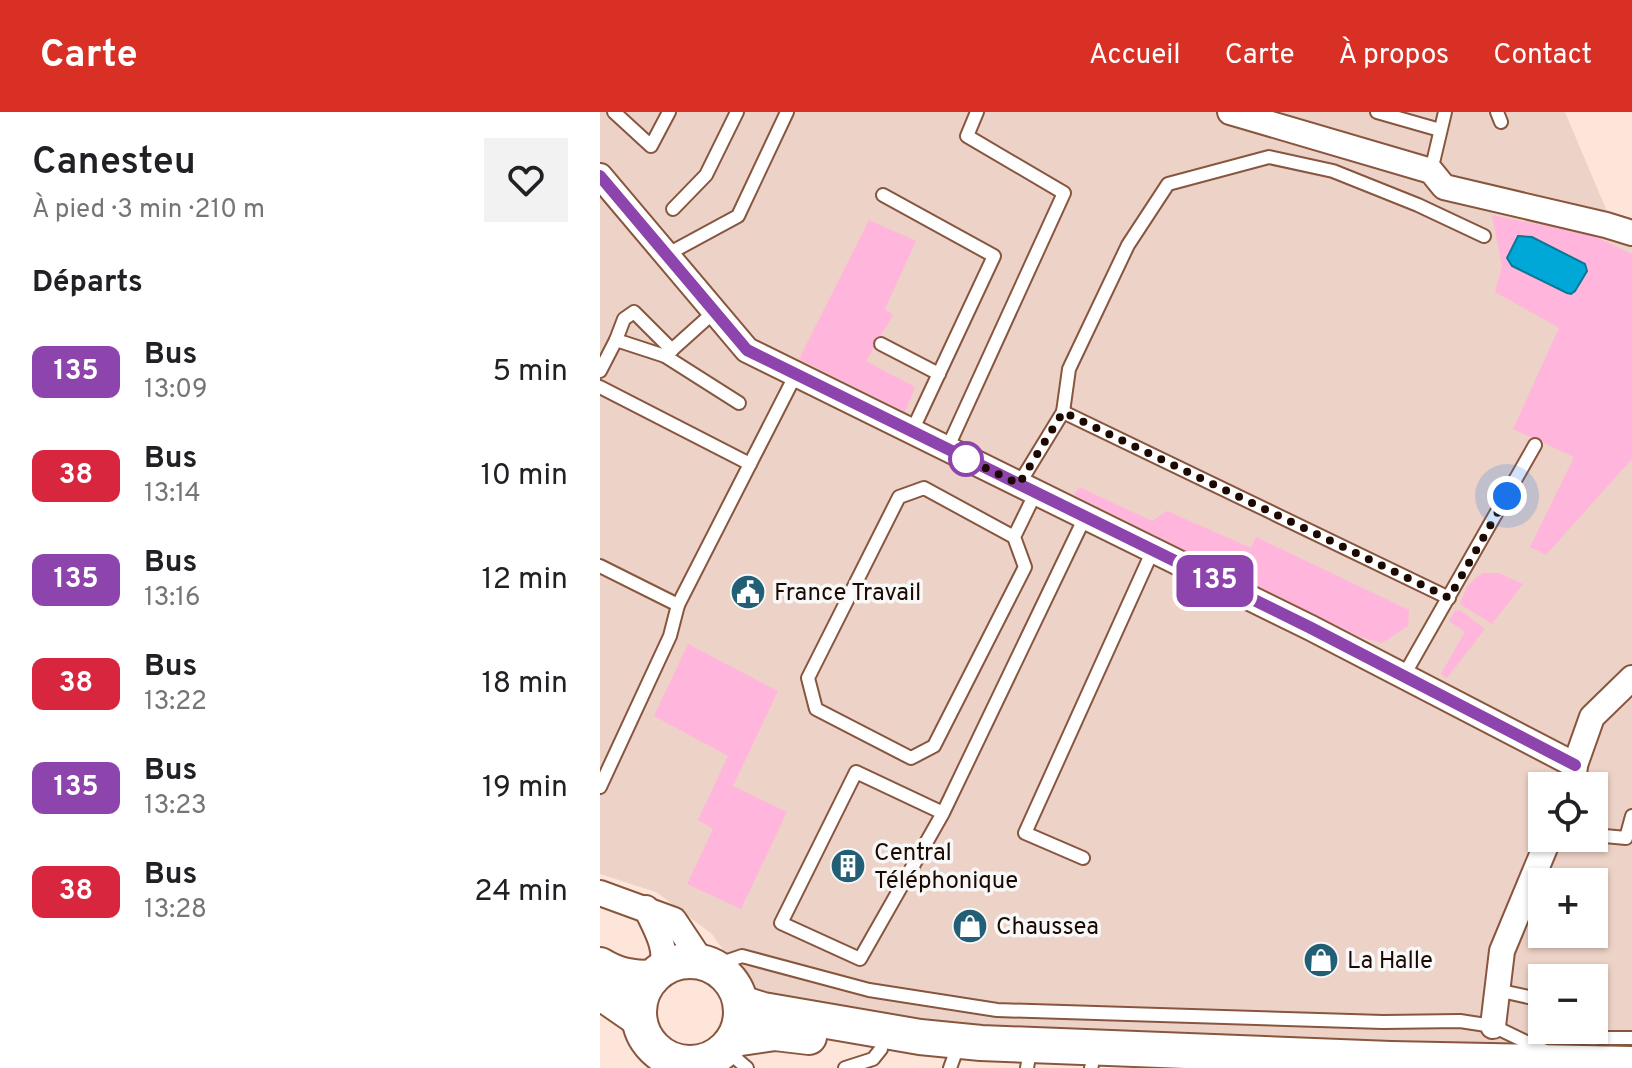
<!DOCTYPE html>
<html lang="fr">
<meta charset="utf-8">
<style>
:root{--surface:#fff;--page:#f2f2f2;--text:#202124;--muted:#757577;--accent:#d93025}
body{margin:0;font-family:Overpass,sans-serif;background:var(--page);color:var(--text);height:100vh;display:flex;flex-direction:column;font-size:30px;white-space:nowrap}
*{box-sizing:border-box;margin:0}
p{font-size:26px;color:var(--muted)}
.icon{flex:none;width:44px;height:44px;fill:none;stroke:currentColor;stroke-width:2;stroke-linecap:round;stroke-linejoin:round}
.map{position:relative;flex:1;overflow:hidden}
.panel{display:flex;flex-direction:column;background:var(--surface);width:600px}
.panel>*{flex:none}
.badge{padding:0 16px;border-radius:12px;font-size:28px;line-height:52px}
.tools{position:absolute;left:928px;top:660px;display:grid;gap:16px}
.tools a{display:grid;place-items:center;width:80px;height:80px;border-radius:0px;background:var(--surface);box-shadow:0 2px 6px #0004;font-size:40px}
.you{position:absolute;width:40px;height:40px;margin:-20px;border:6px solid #fff;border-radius:50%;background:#1a73e8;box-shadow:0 0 0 12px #1a73e833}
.map>.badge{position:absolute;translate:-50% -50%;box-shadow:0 0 0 4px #fff}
h2{padding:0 32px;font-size:30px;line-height:72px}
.round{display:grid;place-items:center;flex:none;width:84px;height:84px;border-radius:0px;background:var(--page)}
.head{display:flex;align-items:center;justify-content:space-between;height:136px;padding:0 32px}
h1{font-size:38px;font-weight:600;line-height:60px}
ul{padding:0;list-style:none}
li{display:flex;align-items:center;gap:24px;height:104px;padding:0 32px}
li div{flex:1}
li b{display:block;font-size:30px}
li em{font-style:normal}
li .badge{min-width:88px;font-weight:700;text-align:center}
header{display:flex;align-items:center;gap:48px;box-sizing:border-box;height:112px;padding:0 40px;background:var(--accent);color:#fff}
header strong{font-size:38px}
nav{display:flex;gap:44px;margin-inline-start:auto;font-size:28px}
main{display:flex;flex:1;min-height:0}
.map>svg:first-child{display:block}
.built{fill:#edd3c7;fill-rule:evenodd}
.green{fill:#ffb5dc}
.water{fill:#00a8d7;stroke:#087897;stroke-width:2}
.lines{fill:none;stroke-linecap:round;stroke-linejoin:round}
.lane-casing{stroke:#88563e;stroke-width:16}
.street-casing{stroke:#88563e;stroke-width:28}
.secondary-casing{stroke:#88563e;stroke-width:38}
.lane{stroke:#fff;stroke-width:12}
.street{stroke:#fff;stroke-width:24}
.secondary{stroke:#fff;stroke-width:34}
.line-casing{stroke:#fff;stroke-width:18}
.line{stroke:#8e44ad;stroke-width:12}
.walk{stroke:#1c0902;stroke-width:8;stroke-dasharray:0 14.4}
.stop-dot{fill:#fff;stroke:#8e44ad;stroke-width:4}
.labels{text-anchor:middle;stroke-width:7;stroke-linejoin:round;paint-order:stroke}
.poi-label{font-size:24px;fill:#1c0902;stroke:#f8f8f8;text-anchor:start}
</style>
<header>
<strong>Carte</strong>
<nav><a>Accueil</a><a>Carte</a><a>À propos</a><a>Contact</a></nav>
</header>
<main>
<section class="panel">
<div class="head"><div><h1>Canesteu</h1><p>À pied · 3 min · 210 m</p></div><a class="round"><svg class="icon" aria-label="heart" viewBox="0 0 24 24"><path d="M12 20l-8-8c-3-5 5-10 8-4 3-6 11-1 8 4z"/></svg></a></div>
<h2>Départs</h2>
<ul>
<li><span class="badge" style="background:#8e44ad;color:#fff">135</span><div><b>Bus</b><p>13:09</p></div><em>5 min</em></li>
<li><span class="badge" style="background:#d7263d;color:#fff">38</span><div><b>Bus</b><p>13:14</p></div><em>10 min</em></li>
<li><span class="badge" style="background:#8e44ad;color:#fff">135</span><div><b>Bus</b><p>13:16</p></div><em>12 min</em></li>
<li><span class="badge" style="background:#d7263d;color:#fff">38</span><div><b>Bus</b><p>13:22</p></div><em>18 min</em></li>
<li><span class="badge" style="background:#8e44ad;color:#fff">135</span><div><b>Bus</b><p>13:23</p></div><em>19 min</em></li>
<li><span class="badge" style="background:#d7263d;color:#fff">38</span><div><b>Bus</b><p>13:28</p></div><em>24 min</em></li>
</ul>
</section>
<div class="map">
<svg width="1032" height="956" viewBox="0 0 1032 956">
<rect width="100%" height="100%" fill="#fde5da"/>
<path class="built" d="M0,0H965L1014,116L1032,125V938L432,926L161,892L112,822L56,780L0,762ZM942,674H994V726H942ZM942,770H994V822H942ZM942,866H994V918H942Z"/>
<g class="green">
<polygon points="892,103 994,124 1032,142 1032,347 946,443 930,435 974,345 913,317 959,216 895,180 902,154"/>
<polygon points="269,108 316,129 285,197 293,203 266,249 315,275 305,300 199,247"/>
<polygon points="479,375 552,409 567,399 651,436 656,425 809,498 808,514 782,531 760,525 474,383"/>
<path d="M883,461H898L923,472L892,512L860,492C865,478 869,469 883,461Z"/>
<polygon points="860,498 885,517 847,566 841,562 865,520 849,509 855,499"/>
<polygon points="88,532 178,579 133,674 187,700 141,797 87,772 113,717 98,708 128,644 54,604"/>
</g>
<polygon class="water" points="918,124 932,125 985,152 987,159 975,179 971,182 967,181 912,154 907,146"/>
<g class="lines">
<defs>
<g id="lane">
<polyline points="14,0 51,34 69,0"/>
<polyline points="777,0 840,18"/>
<polyline points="897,0 901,10"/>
<polyline points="831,59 845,0"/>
<polyline points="283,83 394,144 312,319"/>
<polyline points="73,97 106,63 137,0"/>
<polyline points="66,143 138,104 187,0"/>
<polyline points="114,200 65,244 139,291"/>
<polyline points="16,228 24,207 34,200 72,238"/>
<polyline points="281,232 339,262"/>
<polyline points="0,259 16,228 65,244"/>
<polyline points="0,275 150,352"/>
<polyline points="463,300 469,257 528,133 568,72 669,45 733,59 818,93 884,124"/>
<polyline points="347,337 464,81 367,24 377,0"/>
<polyline points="419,372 463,300 849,486"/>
<polyline points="414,425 425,455 334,634 311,646 216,597 208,566 299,385 324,376 414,425 436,380"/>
<polyline points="0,454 78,493 196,262"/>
<polyline points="803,565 935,333"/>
<polyline points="0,675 70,524 78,493"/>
<polyline points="343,701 260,847 181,811 256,660 343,701 485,405"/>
<polyline points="994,723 1026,726 1032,704"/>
<polyline points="483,746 425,721 553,438"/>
<polyline points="113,854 142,844 269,878 397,898 783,910 860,909 893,914 947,940"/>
<polyline points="897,878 942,888"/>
<polyline points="990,918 1001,926 1032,926"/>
<polyline points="125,937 147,956"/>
<polyline points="245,956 273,947 281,937"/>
<polyline points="350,956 354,945"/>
<polyline points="427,956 428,950"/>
<polyline points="491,956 492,953"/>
</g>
<g id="street">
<polyline points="630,0 831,59 844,75 1006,113 1032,121"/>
<polyline points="0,64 147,238 711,516 975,653"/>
<polyline points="973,674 975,653 992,605 1032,566"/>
<polyline points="0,781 74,808 102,850"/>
<path d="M46,796C55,816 68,835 62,857"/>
<polyline points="893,914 902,839 949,726"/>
</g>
<g id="secondary">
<circle cx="90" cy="900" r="51"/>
<path d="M0,853C18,864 32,866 52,866"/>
<polyline points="0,880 39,907"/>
<polyline points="141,891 163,898 320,925 381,931 791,947 1032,952"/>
<polyline points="134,927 175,921 209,925"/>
</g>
</defs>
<use href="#lane" class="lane-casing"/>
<use href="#street" class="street-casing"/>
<use href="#secondary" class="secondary-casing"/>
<use href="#lane" class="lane"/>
<use href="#street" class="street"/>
<use href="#secondary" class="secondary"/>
</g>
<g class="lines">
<defs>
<polyline id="line" points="0,64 147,238 711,516 975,653"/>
</defs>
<use href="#line" class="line-casing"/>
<use href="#line" class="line"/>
<polyline class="walk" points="366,347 363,345 419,372 463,300 849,486 907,384"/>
</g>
<defs>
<symbol id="civic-disc" viewBox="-11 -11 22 22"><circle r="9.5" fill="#225f76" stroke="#f8f8f8"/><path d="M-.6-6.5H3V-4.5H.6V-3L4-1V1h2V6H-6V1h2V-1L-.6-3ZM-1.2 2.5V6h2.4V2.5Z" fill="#fff"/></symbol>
<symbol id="building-disc" viewBox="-11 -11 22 22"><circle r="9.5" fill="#225f76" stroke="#f8f8f8"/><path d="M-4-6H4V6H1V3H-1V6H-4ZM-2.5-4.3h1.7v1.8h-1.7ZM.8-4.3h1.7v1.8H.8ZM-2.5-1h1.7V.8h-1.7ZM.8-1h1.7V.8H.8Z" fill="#fff"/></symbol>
<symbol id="shop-disc" viewBox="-11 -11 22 22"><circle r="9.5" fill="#225f76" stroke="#f8f8f8"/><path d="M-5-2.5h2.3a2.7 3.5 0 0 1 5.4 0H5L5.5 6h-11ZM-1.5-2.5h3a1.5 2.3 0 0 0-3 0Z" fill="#fff"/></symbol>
</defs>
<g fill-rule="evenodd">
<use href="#civic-disc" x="128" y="460" width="40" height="40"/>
<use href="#building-disc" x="228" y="734" width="40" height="40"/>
<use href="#shop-disc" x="350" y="794" width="40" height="40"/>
<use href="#shop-disc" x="701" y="828" width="40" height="40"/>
</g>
<circle class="stop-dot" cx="366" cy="347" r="16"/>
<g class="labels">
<g class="poi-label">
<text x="174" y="488">France Travail</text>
<text x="274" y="748">Central<tspan x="274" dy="28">Téléphonique</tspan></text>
<text x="396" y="822">Chaussea</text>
<text x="747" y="856">La Halle</text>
</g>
</g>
</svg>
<div class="tools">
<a><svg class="icon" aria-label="locate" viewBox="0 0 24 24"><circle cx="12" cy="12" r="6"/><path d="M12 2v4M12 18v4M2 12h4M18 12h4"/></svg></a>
<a>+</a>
<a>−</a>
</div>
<div class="you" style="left:907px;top:384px"></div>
<b class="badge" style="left:615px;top:469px;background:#8e44ad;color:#fff">135</b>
</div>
</main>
